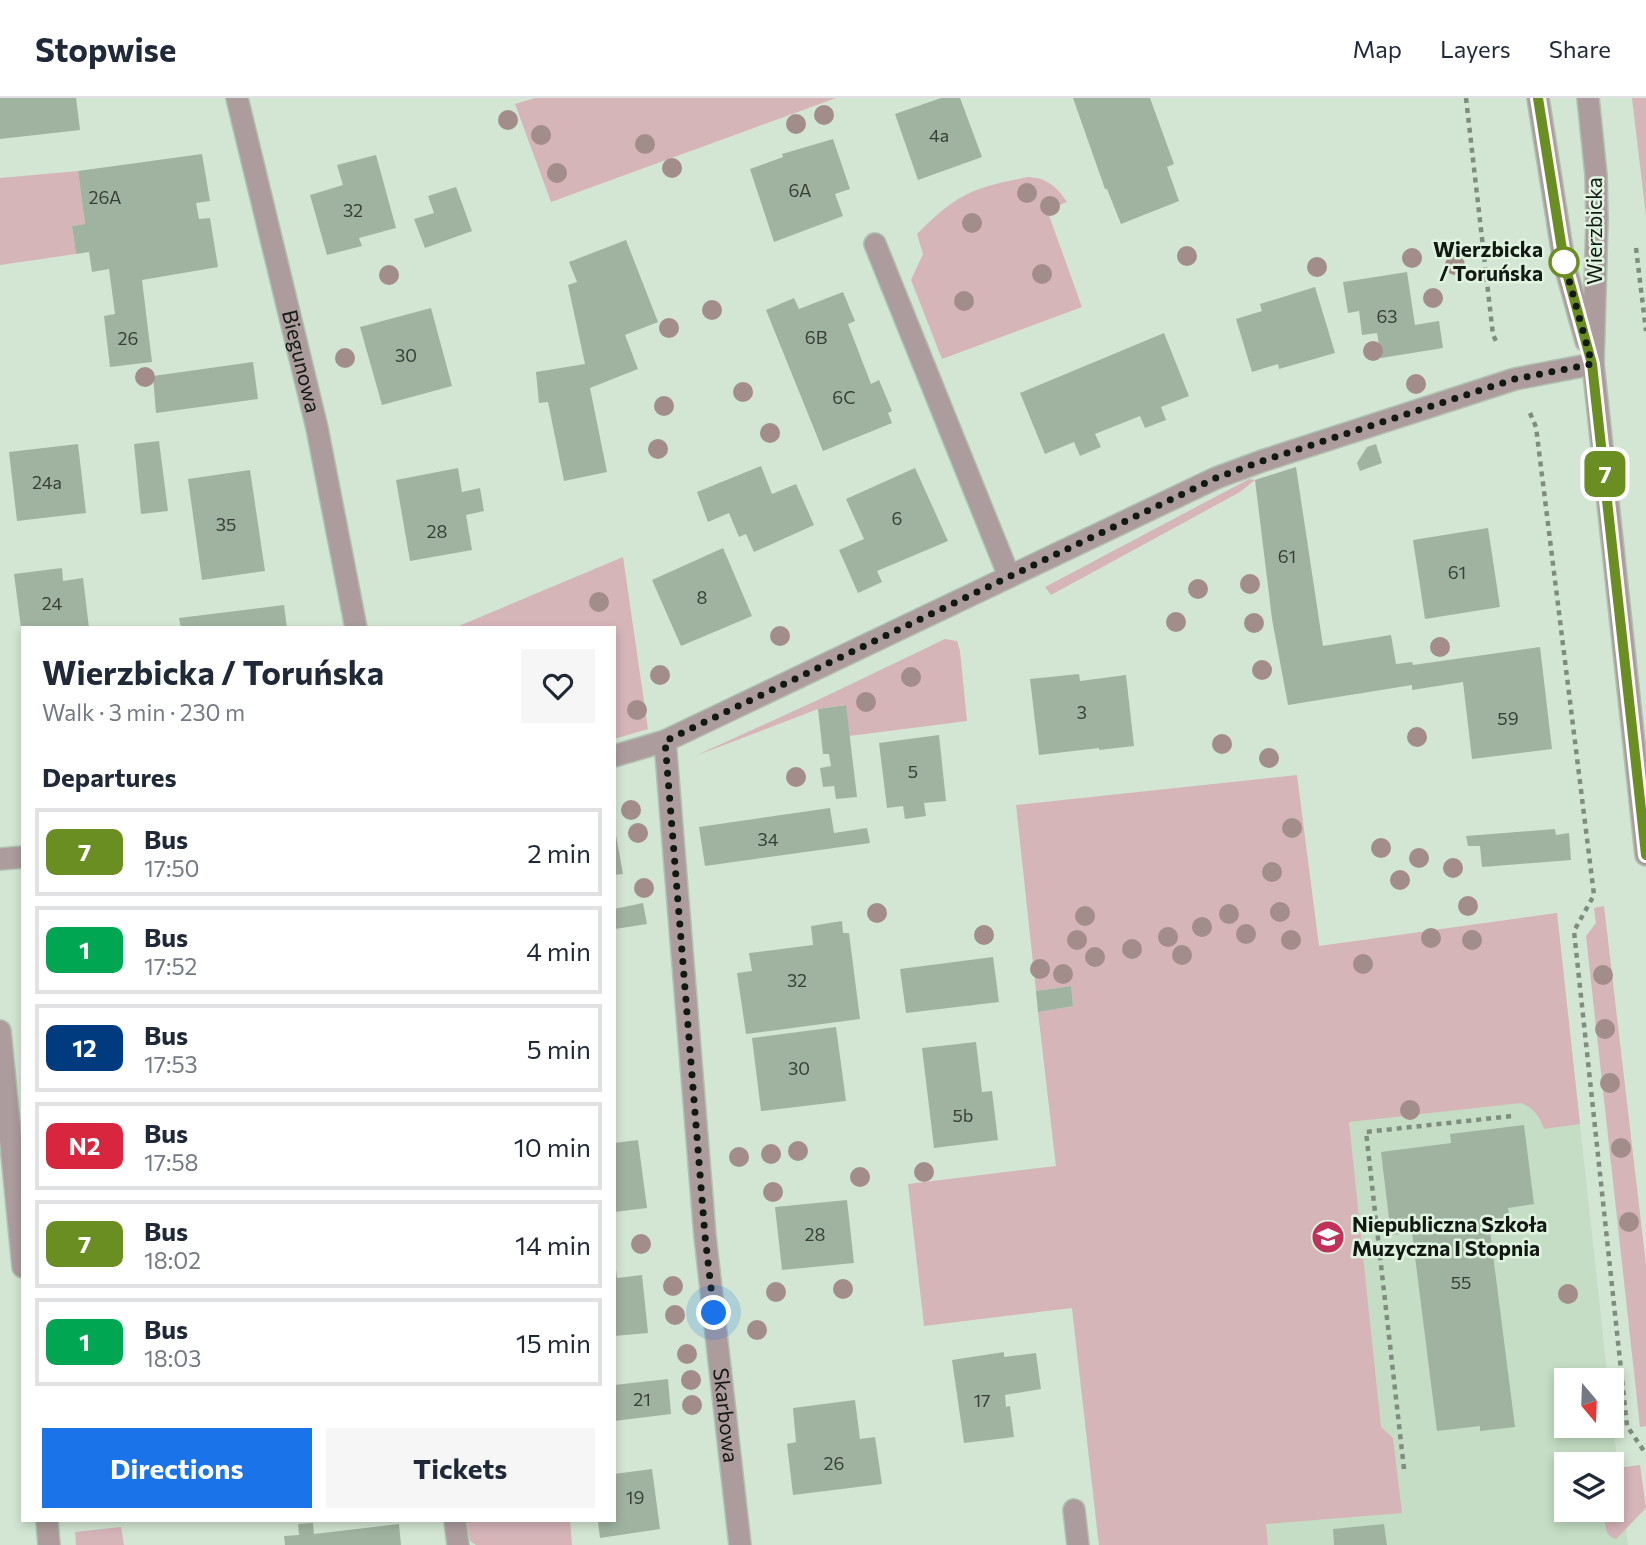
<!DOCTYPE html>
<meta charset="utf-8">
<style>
:root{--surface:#fff;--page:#f6f6f7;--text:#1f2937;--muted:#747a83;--line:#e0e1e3;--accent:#1a73e8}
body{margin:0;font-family:Commissioner,sans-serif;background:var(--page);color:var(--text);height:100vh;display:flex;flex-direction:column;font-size:26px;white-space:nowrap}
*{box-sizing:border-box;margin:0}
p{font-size:23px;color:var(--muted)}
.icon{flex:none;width:38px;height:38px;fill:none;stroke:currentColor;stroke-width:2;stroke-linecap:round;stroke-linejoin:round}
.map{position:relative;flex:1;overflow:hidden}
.drawer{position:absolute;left:21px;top:528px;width:595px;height:896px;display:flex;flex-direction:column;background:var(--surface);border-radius:0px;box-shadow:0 4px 10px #0003}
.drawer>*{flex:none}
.badge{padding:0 14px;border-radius:10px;font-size:24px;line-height:46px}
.needle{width:46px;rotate:161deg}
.controls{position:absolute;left:1554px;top:1270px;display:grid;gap:14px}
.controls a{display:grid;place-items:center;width:70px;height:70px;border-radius:0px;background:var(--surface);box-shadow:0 4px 10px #0003;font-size:35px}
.you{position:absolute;width:35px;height:35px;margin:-18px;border:5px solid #fff;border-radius:50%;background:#1a73e8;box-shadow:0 0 0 10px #1a73e833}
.map>.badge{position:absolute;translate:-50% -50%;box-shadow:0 0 0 4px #fff}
h2{padding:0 21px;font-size:26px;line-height:63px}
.round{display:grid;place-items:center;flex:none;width:74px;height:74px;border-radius:0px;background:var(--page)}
.summary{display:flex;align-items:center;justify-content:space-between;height:119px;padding:0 21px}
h1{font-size:33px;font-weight:700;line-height:52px}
.cta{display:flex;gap:14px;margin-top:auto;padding:14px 21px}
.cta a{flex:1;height:80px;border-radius:0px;background:var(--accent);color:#fff;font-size:28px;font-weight:700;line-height:80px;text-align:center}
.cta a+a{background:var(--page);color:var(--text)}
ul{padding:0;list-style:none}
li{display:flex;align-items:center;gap:21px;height:88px;margin:0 14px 10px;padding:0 7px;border:4px solid var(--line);border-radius:0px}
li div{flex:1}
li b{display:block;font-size:26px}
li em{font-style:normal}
li .badge{min-width:77px;font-weight:700;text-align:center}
header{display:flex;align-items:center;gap:42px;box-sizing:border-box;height:98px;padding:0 35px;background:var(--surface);border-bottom:2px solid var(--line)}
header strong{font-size:33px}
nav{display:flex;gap:38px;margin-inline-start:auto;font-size:24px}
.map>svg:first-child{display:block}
.built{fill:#c4ddc4;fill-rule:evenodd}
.green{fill:#d6b5b9}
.building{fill:#a0b3a1}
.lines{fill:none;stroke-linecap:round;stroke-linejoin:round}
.service-casing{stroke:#b0c1b0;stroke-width:24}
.minor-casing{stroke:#b0c1b0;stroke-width:24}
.tertiary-casing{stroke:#b0c1b0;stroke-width:24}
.path{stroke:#7f8d7f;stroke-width:4.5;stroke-dasharray:5 5;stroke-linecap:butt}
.service{stroke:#ac9c9e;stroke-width:21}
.minor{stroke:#ac9c9e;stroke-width:21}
.tertiary{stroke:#ac9c9e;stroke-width:21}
.tree{fill:#a28d8a}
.line-casing{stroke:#fff;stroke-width:16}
.line{stroke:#6b8e23;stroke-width:10}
.walk{stroke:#121912;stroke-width:7;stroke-dasharray:0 12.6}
.stop-dot{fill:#fff;stroke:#6b8e23;stroke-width:3.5}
.labels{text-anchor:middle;stroke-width:5;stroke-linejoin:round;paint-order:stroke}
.number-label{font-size:18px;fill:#364036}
.street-label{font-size:21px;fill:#121912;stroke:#e0f3e0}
.stop-label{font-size:21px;font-weight:bold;fill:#121912;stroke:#e0f3e0;text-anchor:end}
.poi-label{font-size:21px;font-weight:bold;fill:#121912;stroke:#e0f3e0;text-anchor:start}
</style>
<header>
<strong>Stopwise</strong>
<nav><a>Map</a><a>Layers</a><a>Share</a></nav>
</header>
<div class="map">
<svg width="1646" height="1447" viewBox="0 0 1646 1447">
<rect width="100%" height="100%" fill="#d3e6d3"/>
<path class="built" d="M1557,815L1608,1283H1566V1328H1612V1321L1628,1447H1268L1265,1426L1098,1441L1036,893ZM1566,1367H1612V1412H1566Z"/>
<g class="green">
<polygon points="535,0 836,0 551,104 515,6"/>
<polygon points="1632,0 1646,0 1646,118"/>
<polygon points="78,73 85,126 72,128 76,156 0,167 0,80"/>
<path d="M1028,79C1047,80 1056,88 1067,104L1047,112L1082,209L942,261L911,182L923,156L917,136C958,95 972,90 1028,79Z"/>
<polygon points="1249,381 1255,382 1240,394 1051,497 1045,489"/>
<polygon points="623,459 648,631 614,641 614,530 454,530"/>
<polygon points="945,541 957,543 960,553 967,623 849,638 845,607 818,611 695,658 822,600"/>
<path d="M1297,677L1319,848L1557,815L1580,1026L1544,1031C1540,1019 1533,1009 1521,1005L1349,1024L1381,1329L1393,1340L1402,1415L1266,1426L1268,1447H1099L1072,1210L924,1228L908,1086L1056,1068L1038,914L1073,908L1071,888L1036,893L1016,707Z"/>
<polygon points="1604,808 1646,1167 1646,1328 1640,1329 1586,838 1596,825 1594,810"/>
<path d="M1640,1367L1646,1410L1616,1441C1603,1438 1606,1424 1604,1412H1612V1394L1620,1393L1617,1370Z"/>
<polygon points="467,1423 570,1423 572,1447 476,1447 470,1443"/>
<polygon points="121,1429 124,1447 76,1447 75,1434"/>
</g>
<g class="building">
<polygon points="0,0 76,0 80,32 0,41"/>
<polygon points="941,0 960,0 982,59 918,82 895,16"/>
<polygon points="1073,0 1150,0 1174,66 1167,69 1179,103 1121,126 1107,91 1105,91"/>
<polygon points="833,41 850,91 835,96 843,118 774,144 750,71 783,59 782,56"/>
<polygon points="202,56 210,103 196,105 199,121 210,120 218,169 142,182 152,264 110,269 104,218 115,216 109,171 92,174 89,154 76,156 72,128 85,126 78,73"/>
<polygon points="376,57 396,130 359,140 362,148 327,157 310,97 343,87 337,67"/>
<polygon points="456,89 472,133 425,150 414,121 434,115 428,98"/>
<polygon points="626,142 658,224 625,237 638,271 590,290 607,374 564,383 548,304 539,305 536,274 585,266 568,187 577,184 569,164"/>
<polygon points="1407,174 1415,227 1439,223 1443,250 1381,260 1377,235 1362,237 1359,213 1348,215 1343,184"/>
<polygon points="1315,189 1335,255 1279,271 1278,266 1252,274 1236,221 1262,213 1260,206"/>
<polygon points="843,194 855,223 848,226 871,286 879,282 892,313 888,315 892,325 823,353 766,212 794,200 799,211"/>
<polygon points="431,210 452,288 382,307 360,229"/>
<polygon points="1164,235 1189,298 1161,309 1166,322 1145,330 1140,318 1095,336 1101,349 1080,358 1074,344 1045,356 1020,295"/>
<polygon points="253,264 258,301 156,315 153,278"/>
<polygon points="159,343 168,413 141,416 134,346"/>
<polygon points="78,346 86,415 17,423 9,354"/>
<polygon points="1376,346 1382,365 1360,373 1357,365 1367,349"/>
<polygon points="761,368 772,396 796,386 814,427 754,454 746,436 739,439 729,415 708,424 697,394"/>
<polygon points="1296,369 1323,548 1391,537 1396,566 1412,564 1413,567 1540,549 1552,651 1472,661 1463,584 1412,592 1412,587 1288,607 1272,521 1255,382"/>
<polygon points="458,370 462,394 480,390 484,413 466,417 472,452 410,463 396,382"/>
<polygon points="915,370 948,443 877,473 882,484 858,495 839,452 864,441 846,401"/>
<polygon points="250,372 265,473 202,482 188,381"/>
<polygon points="1488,430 1500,509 1425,521 1413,442"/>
<polygon points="723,450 752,518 681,548 652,482"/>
<polygon points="62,470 63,483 83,480 89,530 21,530 14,476"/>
<polygon points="284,507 287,530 181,530 179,520"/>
<polygon points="1079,576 1080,583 1126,577 1134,648 1099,652 1099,650 1039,657 1030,581"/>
<polygon points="846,607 857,699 836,701 834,688 823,689 820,670 831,668 829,656 823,656 818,611"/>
<polygon points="939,637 946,703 924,705 926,718 905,721 903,708 887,710 879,645"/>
<polygon points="830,710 834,735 867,730 870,745 705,768 699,729"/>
<polygon points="614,726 623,776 614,777"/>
<polygon points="1555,731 1556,737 1569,735 1571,762 1482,769 1480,748 1468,748 1466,738"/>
<polygon points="643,805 647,826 615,831 614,811"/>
<polygon points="842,823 843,835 849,835 860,921 746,936 737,875 752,873 749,855 813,847 811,828"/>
<polygon points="993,859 999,904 906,915 900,871"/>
<polygon points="1071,888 1073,908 1038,914 1036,893"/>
<polygon points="836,929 846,1003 761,1013 752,940"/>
<polygon points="976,944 982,994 992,993 998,1042 934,1050 922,950"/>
<polygon points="1524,1027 1534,1106 1508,1110 1511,1131 1490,1133 1515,1329 1480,1333 1480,1328 1437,1333 1412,1135 1391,1137 1381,1054 1451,1045 1450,1036"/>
<polygon points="638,1042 647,1110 614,1114 614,1045"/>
<polygon points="847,1102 854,1165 782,1172 775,1109"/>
<polygon points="614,1172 616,1172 617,1180 642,1177 648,1235 614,1238"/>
<polygon points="1004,1254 1004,1259 1036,1255 1041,1291 1005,1297 1006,1309 1010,1308 1014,1339 964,1345 952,1262"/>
<polygon points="668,1281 671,1316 614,1323 614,1287"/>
<polygon points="855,1302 860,1341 875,1339 882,1386 793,1397 787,1346 796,1344 793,1310"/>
<polygon points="652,1371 660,1431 600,1440 598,1423 614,1423 614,1376"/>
<polygon points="313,1425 314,1436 399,1426 401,1447 285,1447 284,1438 299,1437 298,1426"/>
<polygon points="1384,1426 1387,1447 1334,1447 1333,1431"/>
</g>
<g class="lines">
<defs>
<g id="service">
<polyline points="875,146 1009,478"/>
<polyline points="0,761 23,759"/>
</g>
<g id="minor">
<path id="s1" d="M237,0L317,330L356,530"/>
<path id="s2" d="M665,643L705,1138L740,1447"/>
<polyline points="614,658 665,643 1216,380 1262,363 1515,281 1593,266"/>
<polyline points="0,933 23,1169"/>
<polyline points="1074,1412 1078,1447"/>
<polyline points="47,1423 49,1447"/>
<polyline points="455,1423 458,1447"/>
</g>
<g id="tertiary">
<polyline points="1538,0 1564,164 1586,243"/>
<polyline points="1588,0 1596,77 1597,121 1593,266 1646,757"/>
</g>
</defs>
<use href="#service" class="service-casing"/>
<use href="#minor" class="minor-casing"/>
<use href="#tertiary" class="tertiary-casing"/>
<g class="path">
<polyline points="1466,0 1493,237 1498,247"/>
<polyline points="1636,150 1646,233"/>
<polyline points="1530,315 1536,329 1594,797 1574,833 1627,1328 1646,1356"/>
<polyline points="1404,1371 1366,1034 1512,1018"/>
</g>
<use href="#service" class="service"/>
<use href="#minor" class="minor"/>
<use href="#tertiary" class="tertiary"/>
</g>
<g class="tree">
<circle cx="824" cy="17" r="10"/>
<circle cx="508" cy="22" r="10"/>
<circle cx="796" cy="26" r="10"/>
<circle cx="541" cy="37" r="10"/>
<circle cx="645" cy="46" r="10"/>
<circle cx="672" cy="70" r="10"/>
<circle cx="557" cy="75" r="10"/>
<circle cx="1027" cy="95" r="10"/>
<circle cx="1050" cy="108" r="10"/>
<circle cx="972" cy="125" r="10"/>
<circle cx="1187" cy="158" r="10"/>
<circle cx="1412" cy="160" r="10"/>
<circle cx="1455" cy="167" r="10"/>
<circle cx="1317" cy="169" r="10"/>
<circle cx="1042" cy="176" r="10"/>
<circle cx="389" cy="177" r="10"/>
<circle cx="1433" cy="200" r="10"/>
<circle cx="964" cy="203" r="10"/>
<circle cx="712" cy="212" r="10"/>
<circle cx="669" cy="230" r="10"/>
<circle cx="1373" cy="253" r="10"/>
<circle cx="345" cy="260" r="10"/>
<circle cx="145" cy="279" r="10"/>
<circle cx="1416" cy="286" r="10"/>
<circle cx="743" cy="294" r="10"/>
<circle cx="664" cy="308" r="10"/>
<circle cx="770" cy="335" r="10"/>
<circle cx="658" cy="351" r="10"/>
<circle cx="1250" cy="486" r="10"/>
<circle cx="1198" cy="491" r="10"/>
<circle cx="599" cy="504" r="10"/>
<circle cx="1176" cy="524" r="10"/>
<circle cx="1254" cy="525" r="10"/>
<circle cx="780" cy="538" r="10"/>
<circle cx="1440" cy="549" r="10"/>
<circle cx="1262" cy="572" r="10"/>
<circle cx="660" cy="577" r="10"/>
<circle cx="911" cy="579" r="10"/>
<circle cx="866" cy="604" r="10"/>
<circle cx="637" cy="612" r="10"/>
<circle cx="1417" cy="639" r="10"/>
<circle cx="1222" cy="646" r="10"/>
<circle cx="1269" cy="660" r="10"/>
<circle cx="796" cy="679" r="10"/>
<circle cx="631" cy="712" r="10"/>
<circle cx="1292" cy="730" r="10"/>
<circle cx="638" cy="735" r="10"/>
<circle cx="1381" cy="750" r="10"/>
<circle cx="1419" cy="760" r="10"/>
<circle cx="1453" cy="770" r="10"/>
<circle cx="1272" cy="774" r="10"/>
<circle cx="1400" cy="782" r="10"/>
<circle cx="644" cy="790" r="10"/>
<circle cx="1468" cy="808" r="10"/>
<circle cx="1280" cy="814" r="10"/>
<circle cx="877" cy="815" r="10"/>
<circle cx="1229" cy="816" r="10"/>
<circle cx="1085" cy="818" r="10"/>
<circle cx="1202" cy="829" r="10"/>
<circle cx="1246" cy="836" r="10"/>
<circle cx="984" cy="837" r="10"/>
<circle cx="1168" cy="839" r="10"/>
<circle cx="1431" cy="840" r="10"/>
<circle cx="1077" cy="842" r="10"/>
<circle cx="1291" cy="842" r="10"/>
<circle cx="1472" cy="842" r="10"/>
<circle cx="1132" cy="851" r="10"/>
<circle cx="1182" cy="857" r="10"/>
<circle cx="1095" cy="859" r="10"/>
<circle cx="1363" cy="866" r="10"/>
<circle cx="1040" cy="871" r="10"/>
<circle cx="1063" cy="876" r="10"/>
<circle cx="1603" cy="877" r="10"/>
<circle cx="1605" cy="931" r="10"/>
<circle cx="1610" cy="985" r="10"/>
<circle cx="1410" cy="1012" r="10"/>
<circle cx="1621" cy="1050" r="10"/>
<circle cx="798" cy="1053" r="10"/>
<circle cx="771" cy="1056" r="10"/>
<circle cx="739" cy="1059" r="10"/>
<circle cx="924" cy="1074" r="10"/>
<circle cx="860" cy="1079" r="10"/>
<circle cx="773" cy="1094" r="10"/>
<circle cx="1629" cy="1124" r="10"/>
<circle cx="641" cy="1146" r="10"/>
<circle cx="673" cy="1188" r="10"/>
<circle cx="843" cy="1191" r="10"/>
<circle cx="776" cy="1194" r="10"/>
<circle cx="1568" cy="1196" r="10"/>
<circle cx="675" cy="1217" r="10"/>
<circle cx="757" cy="1232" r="10"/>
<circle cx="687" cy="1256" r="10"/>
<circle cx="691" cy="1282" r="10"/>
<circle cx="692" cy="1307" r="10"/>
</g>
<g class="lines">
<defs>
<polyline id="line" points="1538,0 1564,164 1592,266 1646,757"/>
</defs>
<use href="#line" class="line-casing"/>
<use href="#line" class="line"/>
<polyline class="walk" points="714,1215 705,1138 665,643 1216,380 1262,363 1515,281 1592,266 1564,164"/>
</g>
<defs>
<symbol id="school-disc" viewBox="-11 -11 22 22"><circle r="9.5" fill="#c0325c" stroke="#e0f3e0"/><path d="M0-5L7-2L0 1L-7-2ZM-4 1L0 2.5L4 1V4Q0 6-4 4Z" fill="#fff"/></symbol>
</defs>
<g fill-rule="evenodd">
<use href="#school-disc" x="1309" y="1120" width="38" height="38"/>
</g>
<circle class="stop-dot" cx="1564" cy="164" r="14"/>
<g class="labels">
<g class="number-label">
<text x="939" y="44">4a</text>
<text x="800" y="99">6A</text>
<text x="105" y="106">26A</text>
<text x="353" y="119">32</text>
<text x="1387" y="225">63</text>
<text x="816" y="246">6B</text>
<text x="128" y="247">26</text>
<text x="406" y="264">30</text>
<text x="844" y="306">6C</text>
<text x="47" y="391">24a</text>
<text x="897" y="427">6</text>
<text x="226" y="433">35</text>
<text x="437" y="440">28</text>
<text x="1287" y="465">61</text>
<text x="1457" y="481">61</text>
<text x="702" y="506">8</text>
<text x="52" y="512">24</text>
<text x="1082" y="621">3</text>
<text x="1508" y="627">59</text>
<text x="913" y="680">5</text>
<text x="768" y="748">34</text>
<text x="797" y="889">32</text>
<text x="799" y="977">30</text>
<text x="963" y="1024">5b</text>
<text x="815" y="1143">28</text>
<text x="1461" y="1191">55</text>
<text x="642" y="1308">21</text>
<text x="982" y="1309">17</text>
<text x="834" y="1372">26</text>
<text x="635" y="1406">19</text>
</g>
<g class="street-label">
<text transform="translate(1595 133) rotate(-90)" y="7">Wierzbicka</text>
<text dy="7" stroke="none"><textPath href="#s1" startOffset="271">Biegunowa</textPath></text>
<text dy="7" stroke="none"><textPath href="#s2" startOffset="677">Skarbowa</textPath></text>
</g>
<g class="stop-label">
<text x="1543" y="159">Wierzbicka<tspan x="1543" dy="24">/ Toruńska</tspan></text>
</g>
<g class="poi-label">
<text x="1352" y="1134">Niepubliczna Szkoła<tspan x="1352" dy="24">Muzyczna I Stopnia</tspan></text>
</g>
</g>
</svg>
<div class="controls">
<a><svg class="needle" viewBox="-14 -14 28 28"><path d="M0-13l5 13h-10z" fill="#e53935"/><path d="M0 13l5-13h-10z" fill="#747a83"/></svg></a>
<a><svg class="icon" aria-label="layers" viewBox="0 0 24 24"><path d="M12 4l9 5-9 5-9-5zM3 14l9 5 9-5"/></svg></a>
</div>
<div class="you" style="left:714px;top:1215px"></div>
<b class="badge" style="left:1605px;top:376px;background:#6b8e23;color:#fff">7</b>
<section class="drawer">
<div class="summary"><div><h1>Wierzbicka / Toruńska</h1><p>Walk · 3 min · 230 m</p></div><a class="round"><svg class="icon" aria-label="heart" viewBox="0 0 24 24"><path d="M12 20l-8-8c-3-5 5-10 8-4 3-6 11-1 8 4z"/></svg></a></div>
<h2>Departures</h2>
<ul>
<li><span class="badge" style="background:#6b8e23;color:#fff">7</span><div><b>Bus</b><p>17:50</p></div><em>2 min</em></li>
<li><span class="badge" style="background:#00a651;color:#fff">1</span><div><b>Bus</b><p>17:52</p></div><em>4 min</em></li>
<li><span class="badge" style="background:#003b80;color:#fff">12</span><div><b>Bus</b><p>17:53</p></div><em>5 min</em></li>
<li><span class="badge" style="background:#d7263d;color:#fff">N2</span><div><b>Bus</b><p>17:58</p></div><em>10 min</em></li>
<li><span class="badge" style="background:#6b8e23;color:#fff">7</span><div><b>Bus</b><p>18:02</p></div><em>14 min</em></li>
<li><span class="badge" style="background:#00a651;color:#fff">1</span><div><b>Bus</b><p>18:03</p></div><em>15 min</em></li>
</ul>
<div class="cta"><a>Directions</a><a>Tickets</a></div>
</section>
</div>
